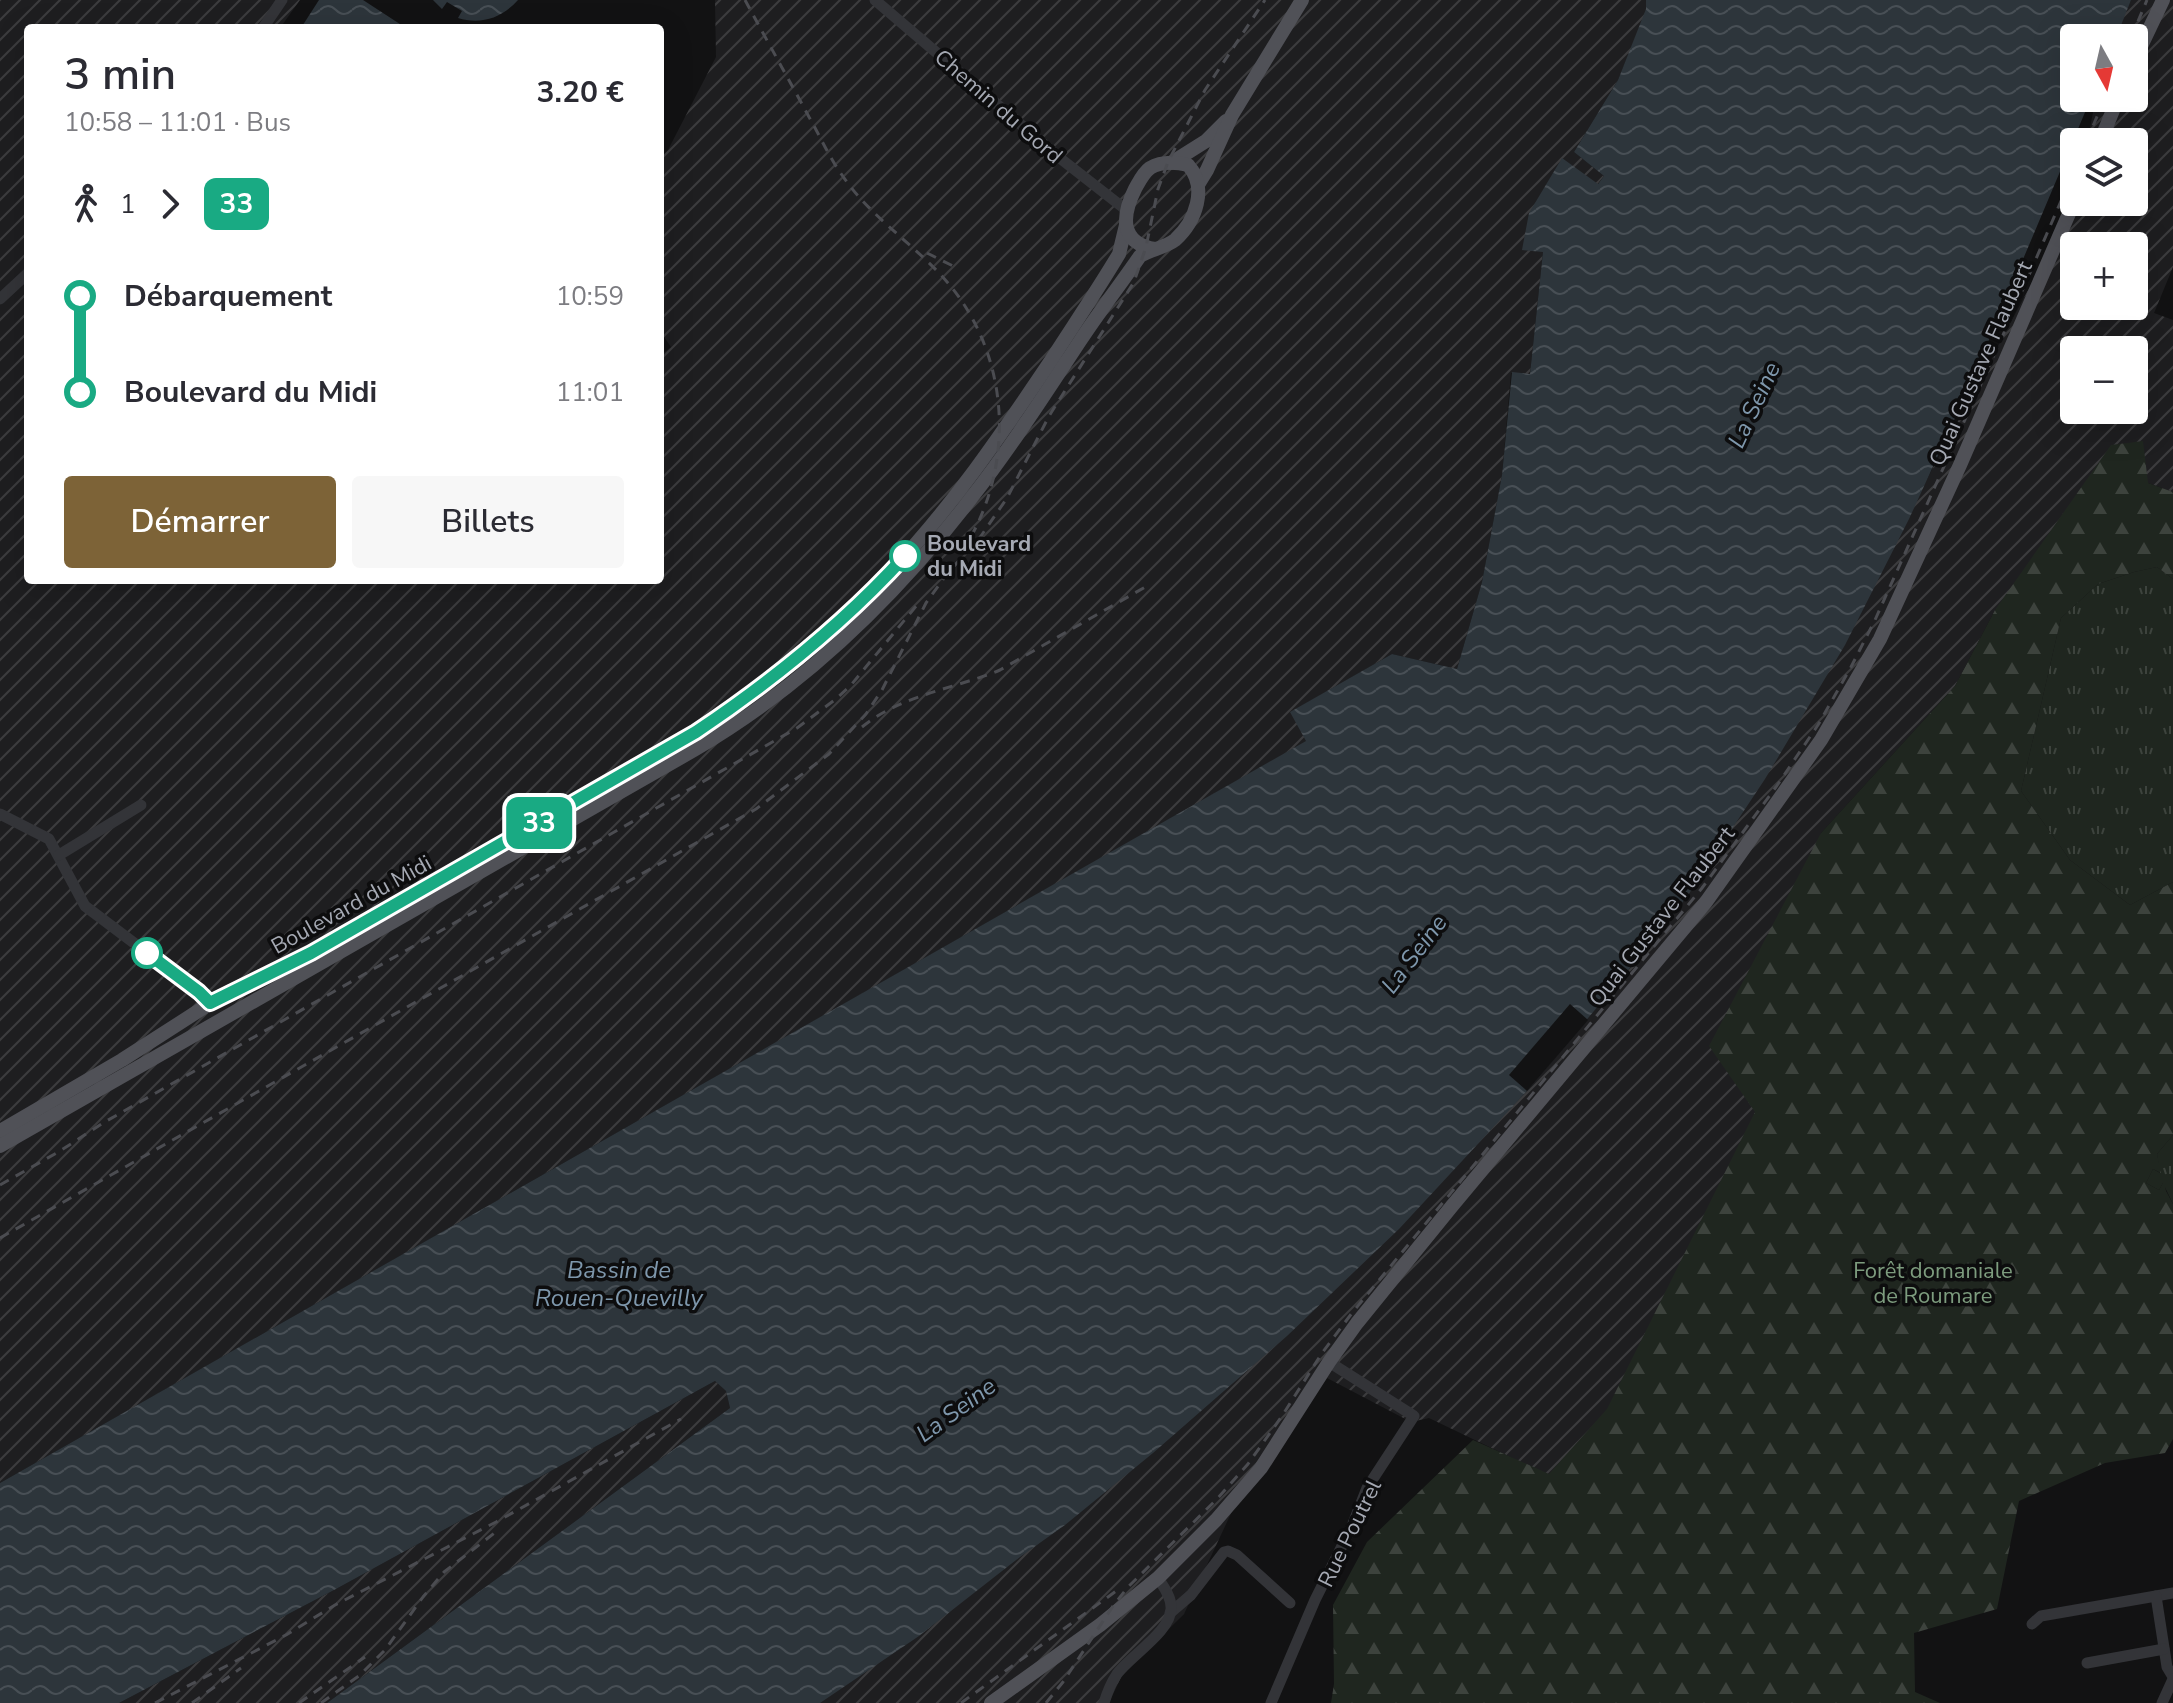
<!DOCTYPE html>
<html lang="fr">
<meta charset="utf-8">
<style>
:root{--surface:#fff;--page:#f7f7f7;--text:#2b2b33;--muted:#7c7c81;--accent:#7d6337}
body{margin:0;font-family:"Nunito Sans",sans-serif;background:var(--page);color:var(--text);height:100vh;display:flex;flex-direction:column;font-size:30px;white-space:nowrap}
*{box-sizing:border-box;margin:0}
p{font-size:26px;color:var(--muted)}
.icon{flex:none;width:44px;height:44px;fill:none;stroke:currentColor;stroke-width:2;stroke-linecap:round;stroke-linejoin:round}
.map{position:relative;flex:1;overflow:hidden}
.side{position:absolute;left:24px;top:24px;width:640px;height:560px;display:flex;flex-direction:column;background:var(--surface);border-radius:8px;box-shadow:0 8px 32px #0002}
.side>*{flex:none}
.badge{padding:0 16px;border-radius:12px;font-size:28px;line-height:52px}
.needle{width:52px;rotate:172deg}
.buttons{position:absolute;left:2060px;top:24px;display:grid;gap:16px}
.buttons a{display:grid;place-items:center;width:88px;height:88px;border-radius:8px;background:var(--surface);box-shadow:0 8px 32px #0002;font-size:40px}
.map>.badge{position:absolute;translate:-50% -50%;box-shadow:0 0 0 4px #fff}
.legs{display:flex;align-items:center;gap:12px;height:88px;padding:0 40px;font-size:26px}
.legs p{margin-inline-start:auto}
.headline{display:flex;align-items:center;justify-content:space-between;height:136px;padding:0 40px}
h1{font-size:44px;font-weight:600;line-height:60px}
.cta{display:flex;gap:16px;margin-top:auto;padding:16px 40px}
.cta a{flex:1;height:92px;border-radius:8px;background:var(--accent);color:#fff;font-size:32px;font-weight:600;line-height:92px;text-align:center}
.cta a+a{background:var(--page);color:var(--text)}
ul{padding:0 40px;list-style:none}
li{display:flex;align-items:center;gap:28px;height:96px;font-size:30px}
li i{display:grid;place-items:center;width:12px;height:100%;margin:0 10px;background:currentColor}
li i::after{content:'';width:20px;height:20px;margin:-10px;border:6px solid;border-radius:50%;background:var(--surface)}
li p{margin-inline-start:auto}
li:first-child i{background:linear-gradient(#0000 50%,currentColor 0)}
li:last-child i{background:linear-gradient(currentColor 50%,#0000 0)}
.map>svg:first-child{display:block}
.industrial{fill:url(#industrial-furrows);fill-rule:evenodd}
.grass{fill:url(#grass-tufts)}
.forest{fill:url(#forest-firs)}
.water{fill:url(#water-waves)}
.pier{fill:#121213}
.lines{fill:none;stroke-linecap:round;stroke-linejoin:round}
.minor{stroke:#333438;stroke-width:11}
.major{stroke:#505157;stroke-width:14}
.rail{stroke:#4b4c51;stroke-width:3;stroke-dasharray:10 8;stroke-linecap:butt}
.line-1-casing{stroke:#fff;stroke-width:18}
.line-1{stroke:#19aa83;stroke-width:12}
.stop-1-dot{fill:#fff;stroke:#19aa83;stroke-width:4}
.labels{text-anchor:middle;stroke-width:7;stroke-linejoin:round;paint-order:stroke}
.street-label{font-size:22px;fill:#a5a9b3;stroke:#0d0d0e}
.stop-label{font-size:22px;font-weight:bold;fill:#a5a9b3;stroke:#0d0d0e;text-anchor:start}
.park-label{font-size:22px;fill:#7d9c7e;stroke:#0d0d0e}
.water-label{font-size:24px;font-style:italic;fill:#7e97ac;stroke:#0d0d0e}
</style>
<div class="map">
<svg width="2173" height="1703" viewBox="0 0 2173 1703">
<defs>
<pattern id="industrial-furrows" width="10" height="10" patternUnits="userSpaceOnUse" patternTransform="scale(2)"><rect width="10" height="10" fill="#1e1e20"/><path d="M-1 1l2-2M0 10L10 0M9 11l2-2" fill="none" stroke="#3c3c3e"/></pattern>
<pattern id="grass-tufts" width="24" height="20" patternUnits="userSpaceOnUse" patternTransform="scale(2)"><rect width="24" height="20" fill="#1f261f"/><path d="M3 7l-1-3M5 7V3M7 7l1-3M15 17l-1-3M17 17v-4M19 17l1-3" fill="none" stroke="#3d433d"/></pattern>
<pattern id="forest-firs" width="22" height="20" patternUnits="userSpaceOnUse" patternTransform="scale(2)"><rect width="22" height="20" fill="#1f261f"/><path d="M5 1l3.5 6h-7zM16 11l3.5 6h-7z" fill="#3d433d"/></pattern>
<pattern id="water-waves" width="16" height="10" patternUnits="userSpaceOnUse" patternTransform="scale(2)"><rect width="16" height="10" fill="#2d353b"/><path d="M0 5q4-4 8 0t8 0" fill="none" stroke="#484f55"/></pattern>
</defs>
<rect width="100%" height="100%" fill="#121213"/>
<g class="industrial">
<polygon points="0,0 300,0 280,28 28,28 28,580 660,580 660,356 671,347 660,331 660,158 668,150 716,57 715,0 1646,0 1647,9 1618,80 1574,152 1604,176 1543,252 1530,374 1511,373 1502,475 1482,582 1457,669 1392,654 1291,712 1307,741 0,1483"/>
<path d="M2131,0H2173V267L2154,313L2173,320V492L2148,483L1995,610L1955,686L1821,833L1760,1105L1646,1373L1555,1483L1529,1466L1429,1418L1411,1422L1327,1378L1333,1369L1325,1365L1241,1492L1184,1614L1122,1675L1109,1703H770L1848,627L2075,202H2134V142H2087L2096,98H2134V38H2113ZM2074,246H2134V306H2074ZM2074,350H2134V410H2074Z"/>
<polygon points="715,1381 726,1391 730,1408 327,1703 119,1703 336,1589"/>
</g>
<g class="grass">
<polygon points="2157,567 2173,579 2173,882 2130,905 2070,860 2021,791 2061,618 2098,584 2134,572"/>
<polygon points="2173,1135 2173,1204 2163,1183 2159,1190 2146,1183 2153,1169 2160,1173 2157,1154"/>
</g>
<polygon class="forest" points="2143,441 2148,483 2173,492 2173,579 2157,567 2134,572 2098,584 2061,618 2021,791 2070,860 2130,905 2173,882 2173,1135 2157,1154 2161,1173 2153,1169 2146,1183 2159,1190 2164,1181 2166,1191 2173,1204 2173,1439 2165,1453 2105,1463 2019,1501 1997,1609 1914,1633 1915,1692 1940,1703 1331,1703 1334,1684 1333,1605 1367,1542 1473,1440 1549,1474 1607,1409 1755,1112 1709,1046 1821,833 1955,686 1995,610 2111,445"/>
<g class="water">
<polygon points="319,0 363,0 406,28 301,28"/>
<path d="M433,0H518C502,18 481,25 458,18L462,11L447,2L442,9Z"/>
<polygon points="1646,0 2131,0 2116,38 2074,38 2074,98 2091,98 1967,392 1909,519 1845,645 1765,779 1688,895 1650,944 1527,1091 1399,1229 1287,1336 1153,1453 1065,1525 1020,1557 919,1636 820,1703 327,1703 730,1408 726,1391 715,1381 336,1589 119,1703 0,1703 0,1483 1306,741 1290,712 1392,654 1457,669 1482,582 1502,475 1512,372 1530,374 1543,252 1522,250 1529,213 1562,158 1598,184 1604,176 1574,152 1618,80 1646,9"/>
</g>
<polygon class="pier" points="1570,1004 1588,1020 1527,1091 1509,1075"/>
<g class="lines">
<g class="minor">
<polyline points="875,0 1061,159 1125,209"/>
<polyline points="263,28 282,0"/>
<polyline points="0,299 28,273"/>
<polyline points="0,814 49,839 85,906 199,992 210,1003"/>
<polyline points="59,855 141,805"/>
<polyline points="2156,1596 2173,1593"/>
<polyline points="1170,1613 1191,1595 1224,1552 1228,1551 1237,1555 1290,1603"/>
<polyline points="2032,1624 2041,1616 2156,1596 2167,1667 2173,1677"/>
<polyline points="2087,1663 2164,1649"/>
<path d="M1104,1703C1107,1693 1111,1683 1117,1674C1130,1656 1173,1630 1171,1607C1171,1596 1163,1586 1158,1578"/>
<polyline points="1271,1703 1315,1600 1352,1526 1367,1488 1414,1416 1329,1362"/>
<polyline points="2162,1703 2173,1679"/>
</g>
<g class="major">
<polyline points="2134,61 2163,0"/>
<polyline points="2100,142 2118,98"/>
<polyline points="1171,163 1206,141 1226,121"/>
<polyline points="1199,183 1207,170 1232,115 1302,0"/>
<path d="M0,1131L122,1060L217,999L311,953L673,746C752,697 827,638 891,571C952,507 1001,435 1050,362C1073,326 1097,291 1119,254L1126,225"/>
<path d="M0,1146L694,750C802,687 896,596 972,497C1011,447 1045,394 1080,341C1099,312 1120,285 1140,256C1150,250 1166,247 1175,240C1196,221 1208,187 1188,165C1175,162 1162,161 1150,168C1143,173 1139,182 1135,189C1122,215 1119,243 1155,249"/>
<polyline points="991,1703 1100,1625 1158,1578 1216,1520 1261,1468 1329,1362 1357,1323 1452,1206 1706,902 1821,740 1880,639 1960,465 2074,202"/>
</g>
<g class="rail">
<path d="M745,0C766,39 788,78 809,117C820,136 829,157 842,175C868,214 908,240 940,274C1006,344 1017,449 973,533"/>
<polyline points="2131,38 2147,0"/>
<polyline points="2086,142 2105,98"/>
<polyline points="927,253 955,267"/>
<path d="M862,727C901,695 954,689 1000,670L1147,586"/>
<polyline points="0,1185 60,1151 103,1123 797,728 836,699 851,685 917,605"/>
<polyline points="0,1238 756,809 829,754 866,714 882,690 926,603 947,574 981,536 1007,498 1049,416 1134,282 1146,247 1158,189 1168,162 1205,90 1265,0"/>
<polyline points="155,1703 286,1635 335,1605 496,1522 681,1419"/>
<polyline points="192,1703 241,1668"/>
<polyline points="299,1703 365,1657"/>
<polyline points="321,1703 360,1675 385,1650 423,1597 444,1572 497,1531"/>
<polyline points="961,1703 1119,1589"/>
<polyline points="1046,1703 1063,1682 1113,1606 1128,1587 1217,1499 1248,1464 1282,1416 1322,1353 1352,1313 1702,888 1776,787 1818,725 1851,667 1875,620 2003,335 2074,171"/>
</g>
</g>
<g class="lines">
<defs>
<path id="line-1" d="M147,953L199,992L210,1003L311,953L696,732C772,681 843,624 905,556"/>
</defs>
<use href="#line-1" class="line-1-casing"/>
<use href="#line-1" class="line-1"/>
</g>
<g class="stop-1-dot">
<circle cx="905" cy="556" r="14"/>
<circle cx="147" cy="953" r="14"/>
</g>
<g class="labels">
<g class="street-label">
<text transform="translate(999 106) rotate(41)" y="8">Chemin du Gord</text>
<text transform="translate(1980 363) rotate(-66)" y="8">Quai Gustave Flaubert</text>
<text transform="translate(351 904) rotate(-29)" y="8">Boulevard du Midi</text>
<text transform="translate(1661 916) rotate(-52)" y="8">Quai Gustave Flaubert</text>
<text transform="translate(1349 1533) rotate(-64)" y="8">Rue Poutrel</text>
</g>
<g class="stop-label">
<text x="927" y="551">Boulevard<tspan x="927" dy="25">du Midi</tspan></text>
</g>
<g class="park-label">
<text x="1933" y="1278">Forêt domaniale<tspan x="1933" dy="25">de Roumare</tspan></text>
</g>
<g class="water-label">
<text transform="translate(1754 405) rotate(-65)" y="8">La Seine</text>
<text transform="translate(1414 954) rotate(-53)" y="8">La Seine</text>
<text x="619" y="1278">Bassin de<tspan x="619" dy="28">Rouen-Quevilly</tspan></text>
<text transform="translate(956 1410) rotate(-36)" y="8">La Seine</text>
</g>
</g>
</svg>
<div class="buttons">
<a><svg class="needle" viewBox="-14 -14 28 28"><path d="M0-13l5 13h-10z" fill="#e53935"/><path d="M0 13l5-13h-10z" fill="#7c7c81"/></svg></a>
<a><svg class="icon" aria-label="layers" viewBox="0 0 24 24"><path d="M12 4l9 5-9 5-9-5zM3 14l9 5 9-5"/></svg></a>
<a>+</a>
<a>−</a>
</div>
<b class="badge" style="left:539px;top:823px;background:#19aa83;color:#fff">33</b>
<section class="side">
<div class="headline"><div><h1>3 min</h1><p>10:58 – 11:01 · Bus</p></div><b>3.20 €</b></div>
<div class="legs"><svg class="icon" aria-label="walk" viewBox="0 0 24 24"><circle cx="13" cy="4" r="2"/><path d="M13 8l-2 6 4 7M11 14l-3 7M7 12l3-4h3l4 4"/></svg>1<svg class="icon" aria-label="forward" viewBox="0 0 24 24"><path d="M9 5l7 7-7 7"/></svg><b class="badge" style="background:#19aa83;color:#fff">33</b></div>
<ul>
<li><i style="color:#19aa83"></i><b>Débarquement</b><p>10:59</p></li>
<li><i style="color:#19aa83"></i><b>Boulevard du Midi</b><p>11:01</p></li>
</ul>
<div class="cta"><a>Démarrer</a><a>Billets</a></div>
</section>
</div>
